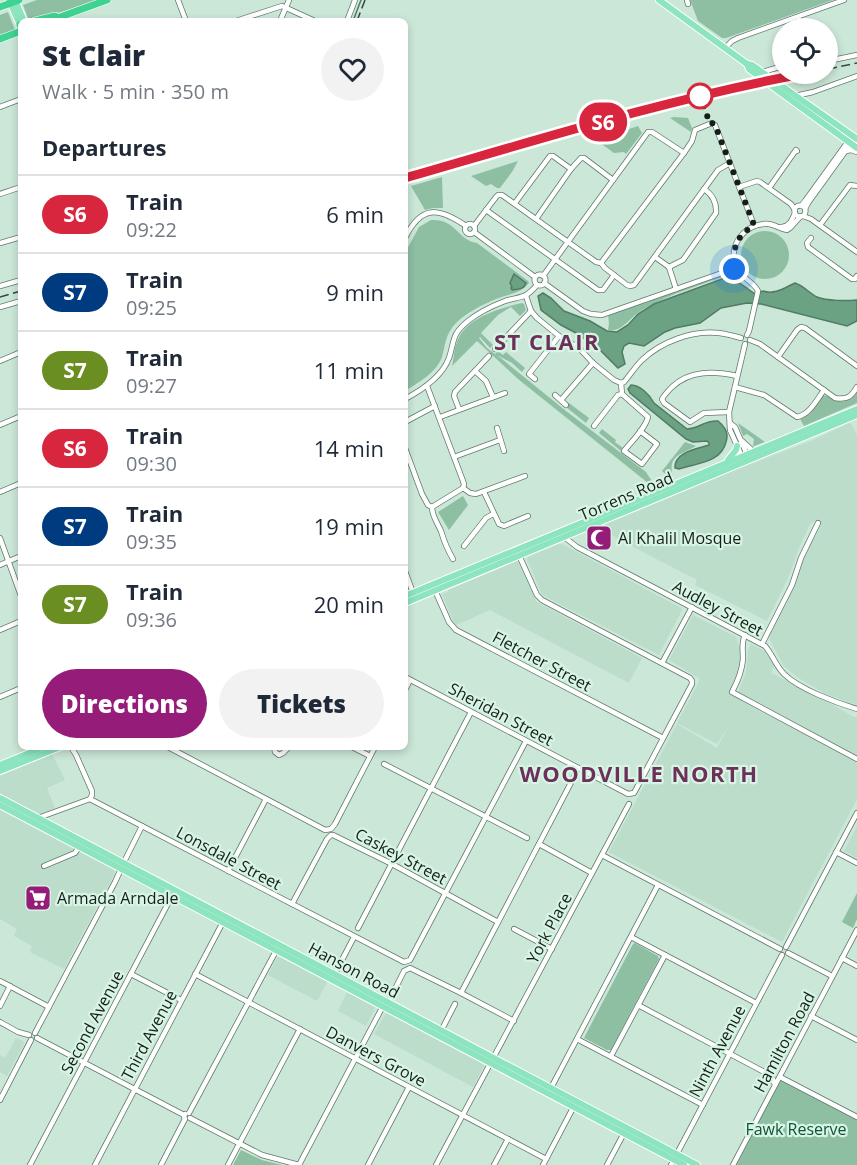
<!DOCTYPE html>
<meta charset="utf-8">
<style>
:root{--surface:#fff;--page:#f2f2f3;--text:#1f2937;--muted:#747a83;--line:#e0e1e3;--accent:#951d79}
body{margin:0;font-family:"Open Sans",sans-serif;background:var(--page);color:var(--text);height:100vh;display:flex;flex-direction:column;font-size:22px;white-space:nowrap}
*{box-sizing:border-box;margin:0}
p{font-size:20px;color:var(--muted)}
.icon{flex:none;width:33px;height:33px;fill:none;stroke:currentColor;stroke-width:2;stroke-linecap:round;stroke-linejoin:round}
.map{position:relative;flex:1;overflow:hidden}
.side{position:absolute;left:18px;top:18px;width:390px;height:732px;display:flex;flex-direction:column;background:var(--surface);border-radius:9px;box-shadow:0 3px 9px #0003}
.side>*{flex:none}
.badge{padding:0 12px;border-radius:20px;font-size:21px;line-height:39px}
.controls{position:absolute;left:772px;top:18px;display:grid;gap:12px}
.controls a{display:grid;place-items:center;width:66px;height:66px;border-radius:50%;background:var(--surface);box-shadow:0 3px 9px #0003;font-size:30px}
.you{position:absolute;width:30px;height:30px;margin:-15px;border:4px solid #fff;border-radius:50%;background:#1a73e8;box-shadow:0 0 0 9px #1a73e833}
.map>.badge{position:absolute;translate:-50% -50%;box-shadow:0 0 0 3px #fff}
h2{padding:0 24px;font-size:22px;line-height:54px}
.round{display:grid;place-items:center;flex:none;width:63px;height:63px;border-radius:32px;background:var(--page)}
.headline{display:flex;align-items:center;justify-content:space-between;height:102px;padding:0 24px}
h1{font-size:28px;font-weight:800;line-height:45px}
.button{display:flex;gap:12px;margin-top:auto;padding:12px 24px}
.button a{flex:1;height:69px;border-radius:36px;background:var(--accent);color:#fff;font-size:24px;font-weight:800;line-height:69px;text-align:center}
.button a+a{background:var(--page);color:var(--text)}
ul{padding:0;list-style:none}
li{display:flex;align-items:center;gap:18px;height:78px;padding:0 24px;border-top:2px solid var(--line)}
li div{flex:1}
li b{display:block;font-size:22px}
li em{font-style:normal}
li .badge{min-width:66px;font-weight:700;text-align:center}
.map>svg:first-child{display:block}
.built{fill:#bbddc9}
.green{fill:#8ebfa3}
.water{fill:#6ba284;stroke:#517b64;stroke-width:1.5}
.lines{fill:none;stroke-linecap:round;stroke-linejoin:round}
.stream{stroke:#517b64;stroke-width:1.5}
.minor-casing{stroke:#60796b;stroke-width:6}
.major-casing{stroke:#fff;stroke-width:8}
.highway-casing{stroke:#fff;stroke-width:8}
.minor{stroke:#fff;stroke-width:4.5}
.major{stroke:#8ce5be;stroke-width:6}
.highway{stroke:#3fd392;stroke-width:7}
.rail{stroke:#3a473f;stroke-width:1.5;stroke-dasharray:9 4.5;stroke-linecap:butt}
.line-casing{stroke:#fff;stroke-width:14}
.line{stroke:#d7263d;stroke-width:9}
.walk{stroke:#151f19;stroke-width:6;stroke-dasharray:0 10.8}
.stop-dot{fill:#fff;stroke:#d7263d;stroke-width:3}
.labels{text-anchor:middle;stroke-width:4.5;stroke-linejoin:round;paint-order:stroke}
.street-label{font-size:16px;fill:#151f19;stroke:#d8f4e4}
.poi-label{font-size:16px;fill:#151f19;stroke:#d8f4e4;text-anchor:start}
.park-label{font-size:16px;fill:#0f5437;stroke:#d8f4e4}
.district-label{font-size:22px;font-weight:bold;letter-spacing:1.5px;fill:#6c315a;stroke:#d8f4e4}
</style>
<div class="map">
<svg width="857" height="1165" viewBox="0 0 857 1165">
<rect width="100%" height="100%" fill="#cbe7d7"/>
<g class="built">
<polygon points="849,423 852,425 857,435 857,705 826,694 797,677 783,665 768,636 796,581 802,560 821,525 814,521 810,524 799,548 789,576 767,621 695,585 697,580 620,540 599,527 737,469 811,441"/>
<polygon points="559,544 562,544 681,608 682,610 659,655 542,595 527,559 528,557"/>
<polygon points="517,561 519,563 537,602 642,658 629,683 490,610 456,625 454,623 442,594 448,592 448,590"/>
<polygon points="693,615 736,637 740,649 740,668 738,677 729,693 754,708 802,732 804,734 857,763 857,799 782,942 609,852 677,724 717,748 729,725 717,744 677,723 699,682 699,678 669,660"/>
<polygon points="751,644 764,651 774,666 771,673 812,693 854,717 857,717 857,755 738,692 746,673 748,650"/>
<polygon points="52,754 65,780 47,788 55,808 40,814 0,794 0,776"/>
<polygon points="0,810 114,870 115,873 64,969 30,952 32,946 14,936 17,929 0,919"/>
<polygon points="857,826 857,858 844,851"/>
<polygon points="280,956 327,982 317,1001 268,975 277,958"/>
<polygon points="347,992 375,1007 375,1009 366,1026 338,1011"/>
<polygon points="387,1013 483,1064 484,1066 473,1087 374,1034 385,1014"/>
<polygon points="16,1038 23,1041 24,1044 7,1076 0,1072 0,1055 5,1058"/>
</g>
<g class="green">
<polygon points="37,0 96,0 68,10 29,21 23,5"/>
<polygon points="690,0 833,0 726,38 722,38 698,21"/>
<polygon points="8,12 15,30 0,35 0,15"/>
<polygon points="674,117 688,118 692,128 691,132 670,118"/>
<polygon points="638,126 642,133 626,154 624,152 614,153 596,140"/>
<polygon points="518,161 512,172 500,188 497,188 491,184 486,186 471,176"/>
<polygon points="442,177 443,208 433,208 425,210 411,186"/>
<path d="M431,220C457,219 457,240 477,243L528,281L529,283C520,294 508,294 496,299C482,305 467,312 456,323C445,335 446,343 442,357C437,372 418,383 405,391V253L419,227Z"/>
<circle cx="765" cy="255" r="24"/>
<path d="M736,268L738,271C708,283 670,293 642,310C631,316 622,333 608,330L609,324L608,313Z"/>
<path d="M522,303L524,304L526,310L520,316L511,307L498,315L481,333L493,345L490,348L480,337L479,338L487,348L495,354L498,351L503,355L506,352L525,368L522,372L512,363L497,355L566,411L646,472L655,486L653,487L518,379L477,341L452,366C454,358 454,349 457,342C465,318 500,308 522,303Z"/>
<path d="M857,392V403L804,426L800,419L810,414L822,396C835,393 842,413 857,392Z"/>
<polygon points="569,403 589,418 586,423 566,407"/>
<polygon points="738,423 765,442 754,446 753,446 754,439 747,434 743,436"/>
<polygon points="602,429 616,440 615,442 623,448 621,451 599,433"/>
<path d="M685,442L696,446C681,455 667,455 673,477H669L662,471Z"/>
<polygon points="463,496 468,505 449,530 438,512"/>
<polygon points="857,893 857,919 853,928 842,922"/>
<polygon points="635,943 658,956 659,959 611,1050 607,1050 584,1038 633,944"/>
<polygon points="780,1079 857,1119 857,1165 736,1165"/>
<polygon points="241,1150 262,1160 282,1165 233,1165"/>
</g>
<g class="water">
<path d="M514,274L526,283C524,290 517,289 512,290L511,288L512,287L510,283Z"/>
<path d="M730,276L755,294L763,291C775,295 784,288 795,283C804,286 809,293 817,297C827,301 846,301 857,300V321L847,326L761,304L747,303L721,308L700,323L675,328L665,332L644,346L629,343L624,346L622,352L625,364L618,368L598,348L576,333L561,325L541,310L538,296L543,293L551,298L564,311L590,321L607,331L617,332L628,325L638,314L654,304Z"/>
<path d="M631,385C640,385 650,395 654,403L687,429C701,428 704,420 718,421C725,427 729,433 726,442C721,463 696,463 679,469L675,468C674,452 697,449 709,445V443L707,441L693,442L686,439L630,393L628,389Z"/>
</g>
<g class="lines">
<polyline class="stream" points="353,21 361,0"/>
<defs>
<g id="minor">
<polyline points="178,0 186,21"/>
<polyline points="687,0 688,4"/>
<polyline points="798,17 802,28"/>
<polyline points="236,21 282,6 315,21"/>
<polyline points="280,21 289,0"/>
<polyline points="347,21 355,0"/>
<polyline points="725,48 732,41 738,38 844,0"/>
<polyline points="828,61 857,55"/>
<polyline points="762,72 783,66"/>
<polyline points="795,96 813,92 857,76"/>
<polyline points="0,107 21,99"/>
<polyline points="846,151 851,150 857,152"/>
<polyline points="739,187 757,181 760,182 791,204 795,210"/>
<polyline points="769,188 796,150 797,151"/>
<polyline points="0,194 21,187"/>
<polyline points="515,203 550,156 553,156 571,169"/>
<circle cx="800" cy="211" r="5.5"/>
<polyline points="801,206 805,201 852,136"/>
<polyline points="805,209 808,203 855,138"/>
<polyline points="486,210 598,290 603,290 614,275"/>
<polyline points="803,216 811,219 857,252"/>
<polyline points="536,219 571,169 581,158 584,158 613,180"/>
<circle cx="470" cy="229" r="5"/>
<polyline points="820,225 850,185 857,186"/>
<polyline points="474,226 496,197 498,195 502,195 596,262 601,263 605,268 627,285 630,286 634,285 718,170 730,163"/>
<path d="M780,227C789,228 792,220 795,213"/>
<polyline points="474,232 535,277"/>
<path d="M405,238C421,205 438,207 466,226"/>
<polyline points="811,238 807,243 808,247 852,279 855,279 857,276"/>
<polyline points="0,243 21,237"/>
<polyline points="655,257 669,267 676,289"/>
<polyline points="601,263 684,153 692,141 695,130 712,123 715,125 754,225"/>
<path d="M669,267L683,260L716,213C717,203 712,194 704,189"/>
<circle cx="540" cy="280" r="5.5"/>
<polyline points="543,276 648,132 652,132 684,153"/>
<polyline points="544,283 583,311 591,314 602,315 736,268"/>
<polyline points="0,286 21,280"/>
<path d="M526,296L531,311L537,318L559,336L579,348L593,363L614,380L621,383L624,382C630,375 635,367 642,360C661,342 692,330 719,333C726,334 734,336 741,338"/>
<polyline points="0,307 21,301"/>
<path d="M747,335L749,331L758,291C753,281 741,278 736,267C727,245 746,222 769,224C776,225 780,229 787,230L790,228L800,217"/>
<path d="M750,340L760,344L835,398C847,400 851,397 857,387"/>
<polyline points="495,349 531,311"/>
<polyline points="778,357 797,330 801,327 805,328 857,366"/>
<polyline points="0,361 21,352"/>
<polyline points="475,371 486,381 493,397"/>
<polyline points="535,379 529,374 559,336"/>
<polyline points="427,386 463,481 464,484 463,488"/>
<path d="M735,387L764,395L797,417C810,414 816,401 824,390"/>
<path d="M622,394L648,417C645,429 632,441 624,451L642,464L657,444L640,431"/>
<polyline points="555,395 566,405"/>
<path d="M405,399C422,390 442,377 449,358C455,340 451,335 468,321C478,313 492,306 505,301C522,296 525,299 537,285"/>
<polyline points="561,400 593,363"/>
<polyline points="459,409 454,396 455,392 489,356"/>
<path d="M729,412L704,413L690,422L664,403L662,399C665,394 668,391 672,387C690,370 714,371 737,376"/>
<polyline points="440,417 505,393"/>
<polyline points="405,422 435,406"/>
<polyline points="730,423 735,427 748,457"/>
<polyline points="0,425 21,416"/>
<polyline points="594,426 618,395 622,394 621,383"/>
<polyline points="497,428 504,451"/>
<polyline points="742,441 753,451"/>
<path d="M405,448L422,494L428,505L432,507C432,516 437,522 441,531C444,541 447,549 453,559"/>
<polyline points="454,457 500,440"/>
<polyline points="743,459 730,430 729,412 745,344"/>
<polyline points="463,488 470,493 476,494 525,476"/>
<polyline points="0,492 21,483"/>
<polyline points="484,492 499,524 504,526 528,516"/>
<polyline points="432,507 463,488"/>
<path d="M565,535L568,540L577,547L765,646C772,654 776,666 784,674C799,689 837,703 857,709"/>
<polyline points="0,538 21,596"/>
<polyline points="464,546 486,518 493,514"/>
<polyline points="0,565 21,556"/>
<polyline points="405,571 413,593"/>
<polyline points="434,588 449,622 456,630 663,738"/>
<polyline points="0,630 21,621"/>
<path d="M745,635C741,643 743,650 743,659C742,671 738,681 732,692L857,759"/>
<polyline points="762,644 792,585 801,558 818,523"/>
<polyline points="662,663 692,607"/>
<polyline points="405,677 628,794 634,793 692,684 692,681 690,678 542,600 537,595 518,553"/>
<polyline points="405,690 410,680"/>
<polyline points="0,697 21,688"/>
<polyline points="71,747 76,755 92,791 92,795 90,799"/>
<polyline points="168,747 325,830 331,829 335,824 375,747"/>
<polyline points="274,747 275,752 279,755 283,753 289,747"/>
<polyline points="352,747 370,756"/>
<polyline points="384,764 527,838"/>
<polyline points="90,799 404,962 410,960 526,741"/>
<polyline points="38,818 90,799"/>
<polyline points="539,844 592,873"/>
<polyline points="836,852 857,863"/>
<polyline points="602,855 780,949"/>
<polyline points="44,866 75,853 81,844"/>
<polyline points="228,871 266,799"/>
<polyline points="292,904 327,839 331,835 333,835 392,864 498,922"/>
<polyline points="358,928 471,712"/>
<polyline points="514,929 552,949"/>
<polyline points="631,937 756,1003"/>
<polyline points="786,947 857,813"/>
<polyline points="788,953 832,976"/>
<polyline points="842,958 857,966"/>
<polyline points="131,974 181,1000"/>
<polyline points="195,974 546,1159"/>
<polyline points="332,979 354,937"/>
<polyline points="0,981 49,1007"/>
<polyline points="461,993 575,775"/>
<polyline points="388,1003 404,971 410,968 461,993 514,1021"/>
<polyline points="638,1005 768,1074 773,1079 775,1085"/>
<polyline points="0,1006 10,986"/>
<polyline points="811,1016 857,1040"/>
<polyline points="0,1022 18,1032 29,1035"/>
<polyline points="35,1033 115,882 125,860 142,826"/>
<polyline points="440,1033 455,1004"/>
<polyline points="37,1038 184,1115"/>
<polyline points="577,1039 703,1105"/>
<polyline points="611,1056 665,955"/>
<polyline points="780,1077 857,1117"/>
<polyline points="551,1088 658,885"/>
<polyline points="0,1100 31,1040"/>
<polyline points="189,1113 277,949"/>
<polyline points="190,1118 262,1155 299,1165"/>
<polyline points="30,1165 173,894"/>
<polyline points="95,1165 224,920"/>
<polyline points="161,1165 185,1119 184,1117 185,1114"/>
<polyline points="228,1165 300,1029"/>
<polyline points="299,1165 383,1006"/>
<polyline points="368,1165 409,1087"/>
<polyline points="436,1165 629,804"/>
<polyline points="494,1165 508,1139"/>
<polyline points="543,1165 574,1106"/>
<polyline points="607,1165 624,1133"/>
<polyline points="671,1165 782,955"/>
<polyline points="733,1165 857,930"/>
</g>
<g id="major">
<polyline points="9,0 21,27"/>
<polyline points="15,0 24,21"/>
<polyline points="659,0 747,64 752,65 857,139"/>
<polyline points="747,64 749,69 765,81 857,148"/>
<polyline points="728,460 736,450 737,446"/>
<polyline points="405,596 857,409"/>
<polyline points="405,603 857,415"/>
<polyline points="0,765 44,747"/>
<polyline points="0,771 60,747"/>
<polyline points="0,798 697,1165"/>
<polyline points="0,805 684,1165"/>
</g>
<g id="highway">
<polyline points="0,7 19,0"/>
<polyline points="35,21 55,16"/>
<polyline points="49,21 107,0"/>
<polyline points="20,25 21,25"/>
<polyline points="0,39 21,31"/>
</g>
</defs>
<use href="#minor" class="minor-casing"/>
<use href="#major" class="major-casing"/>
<use href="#highway" class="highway-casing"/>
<use href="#minor" class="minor"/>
<use href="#major" class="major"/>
<use href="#highway" class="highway"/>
<g class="rail">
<polyline points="357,21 365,0"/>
<polyline points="828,69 857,63"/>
<path d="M405,180C540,142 675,100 813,74"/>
<polyline points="0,297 21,291"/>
</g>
</g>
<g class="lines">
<defs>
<path id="line" d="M405,178C537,140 668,99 802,74"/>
</defs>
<use href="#line" class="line-casing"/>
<use href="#line" class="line"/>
<path class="walk" d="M700,96L710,124L712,123L715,125L754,225C737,236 731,248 736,268L734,269"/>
</g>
<defs>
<symbol id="mosque-square" viewBox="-11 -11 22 22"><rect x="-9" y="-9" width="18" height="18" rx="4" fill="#951d79" stroke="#d8f4e4"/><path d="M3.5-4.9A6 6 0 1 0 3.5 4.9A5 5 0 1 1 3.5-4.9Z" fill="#fff"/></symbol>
<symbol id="supermarket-square" viewBox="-11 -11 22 22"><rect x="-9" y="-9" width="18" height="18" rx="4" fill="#951d79" stroke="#d8f4e4"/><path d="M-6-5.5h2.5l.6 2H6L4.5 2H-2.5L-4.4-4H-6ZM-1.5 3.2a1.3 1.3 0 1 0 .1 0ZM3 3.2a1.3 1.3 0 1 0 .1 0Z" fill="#fff"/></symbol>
</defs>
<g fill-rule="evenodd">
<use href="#mosque-square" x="584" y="523" width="30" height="30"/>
<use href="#supermarket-square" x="23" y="883" width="30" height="30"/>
</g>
<circle class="stop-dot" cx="700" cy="96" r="12"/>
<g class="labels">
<g class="street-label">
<text transform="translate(626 496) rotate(-23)" y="6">Torrens Road</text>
<text transform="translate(718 608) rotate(28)" y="6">Audley Street</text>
<text transform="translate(542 661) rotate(28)" y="6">Fletcher Street</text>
<text transform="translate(501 714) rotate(28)" y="6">Sheridan Street</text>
<text transform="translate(401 856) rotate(28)" y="6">Caskey Street</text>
<text transform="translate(229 858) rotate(28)" y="6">Lonsdale Street</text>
<text transform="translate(549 928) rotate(-62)" y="6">York Place</text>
<text transform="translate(354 970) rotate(28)" y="6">Hanson Road</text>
<text transform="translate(92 1022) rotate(-62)" y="6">Second Avenue</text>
<text transform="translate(149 1035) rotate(-62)" y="6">Third Avenue</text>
<text transform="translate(784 1042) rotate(-62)" y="6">Hamilton Road</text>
<text transform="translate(717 1051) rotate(-62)" y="6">Ninth Avenue</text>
<text transform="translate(376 1056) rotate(28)" y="6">Danvers Grove</text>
</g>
<g class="poi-label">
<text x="618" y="544">Al Khalil Mosque</text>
<text x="57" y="904">Armada Arndale</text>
</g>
<g class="park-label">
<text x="796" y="1135">Fawk Reserve</text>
</g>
<g class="district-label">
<text x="547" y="350">ST CLAIR</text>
<text x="639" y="782">WOODVILLE NORTH</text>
</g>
</g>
</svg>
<div class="controls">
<a><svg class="icon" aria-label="locate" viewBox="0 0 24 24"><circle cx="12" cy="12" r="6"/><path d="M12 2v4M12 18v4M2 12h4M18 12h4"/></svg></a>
</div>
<div class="you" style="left:734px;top:269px"></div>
<b class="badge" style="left:603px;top:122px;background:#d7263d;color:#fff">S6</b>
<section class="side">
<div class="headline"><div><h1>St Clair</h1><p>Walk · 5 min · 350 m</p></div><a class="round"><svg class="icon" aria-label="heart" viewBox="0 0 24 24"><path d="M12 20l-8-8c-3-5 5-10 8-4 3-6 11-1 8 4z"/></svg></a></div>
<h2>Departures</h2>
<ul>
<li><span class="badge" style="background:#d7263d;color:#fff">S6</span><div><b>Train</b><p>09:22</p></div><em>6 min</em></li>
<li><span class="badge" style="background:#003b80;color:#fff">S7</span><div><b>Train</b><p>09:25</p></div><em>9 min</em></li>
<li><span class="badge" style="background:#6b8e23;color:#fff">S7</span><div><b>Train</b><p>09:27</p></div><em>11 min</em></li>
<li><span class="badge" style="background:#d7263d;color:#fff">S6</span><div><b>Train</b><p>09:30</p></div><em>14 min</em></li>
<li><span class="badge" style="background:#003b80;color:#fff">S7</span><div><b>Train</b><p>09:35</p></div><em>19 min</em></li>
<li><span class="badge" style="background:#6b8e23;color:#fff">S7</span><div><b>Train</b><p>09:36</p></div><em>20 min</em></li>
</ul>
<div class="button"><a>Directions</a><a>Tickets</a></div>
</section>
</div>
